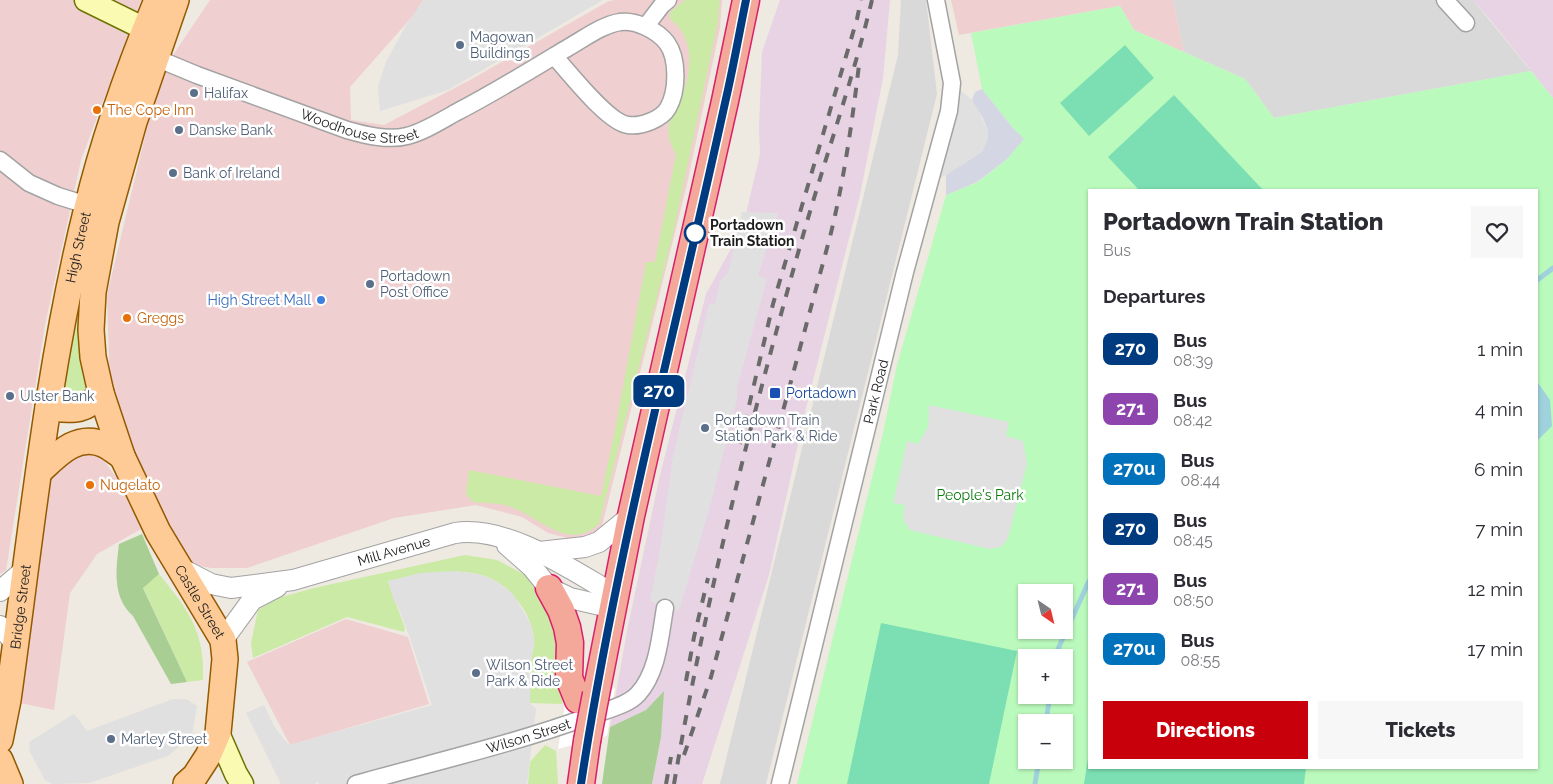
<!DOCTYPE html>
<meta charset="utf-8">
<style>
:root{--surface:#fff;--page:#f7f7f7;--text:#2b2b33;--muted:#7c7c81;--accent:#c7000c}
body{margin:0;font-family:Raleway,sans-serif;background:var(--page);color:var(--text);height:100vh;display:flex;flex-direction:column;font-size:19px;white-space:nowrap}
*{box-sizing:border-box;margin:0}
p{font-size:16px;color:var(--muted)}
.icon{flex:none;width:28px;height:28px;fill:none;stroke:currentColor;stroke-width:2;stroke-linecap:round;stroke-linejoin:round}
.map{position:relative;flex:1;overflow:hidden}
.details{position:absolute;left:1088px;top:189px;width:450px;height:580px;display:flex;flex-direction:column;background:var(--surface);border-radius:0px;box-shadow:0 1px 4px #0004}
.details>*{flex:none}
.badge{padding:0 10px;border-radius:8px;font-size:18px;line-height:32px}
.needle{width:32px;rotate:145deg}
.controls{position:absolute;left:1018px;top:584px;display:grid;gap:10px}
.controls a{display:grid;place-items:center;width:55px;height:55px;border-radius:0px;background:var(--surface);box-shadow:0 1px 4px #0004;font-size:25px}
.map>.badge{position:absolute;translate:-50% -50%;box-shadow:0 0 0 2px #fff}
h2{padding:0 15px;font-size:19px;line-height:45px}
.round{display:grid;place-items:center;flex:none;width:52px;height:52px;border-radius:0px;background:var(--page)}
.head{display:flex;align-items:center;justify-content:space-between;height:85px;padding:0 15px}
h1{font-size:24px;font-weight:800;line-height:38px}
.action{display:flex;gap:10px;margin-top:auto;padding:10px 15px}
.action a{flex:1;height:58px;border-radius:0px;background:var(--accent);color:#fff;font-size:20px;font-weight:800;line-height:58px;text-align:center}
.action a+a{background:var(--page);color:var(--text)}
ul{padding:0;list-style:none}
li{display:flex;align-items:center;gap:15px;height:60px;padding:0 15px}
li div{flex:1}
li b{display:block;font-size:19px}
li em{font-style:normal}
li .badge{min-width:55px;font-weight:700;text-align:center}
.map>svg:first-child{display:block}
.residential{fill:#dad9d9}
.commercial{fill:#efcfd0}
.industrial{fill:#e7d3e4}
.grass{fill:#cbeaa5}
.forest{fill:#a9ce94}
.park{fill:#bbfabd;fill-rule:evenodd}
.pitch{fill:#7cdfb3}
.parking{fill:#e0e0e0}
.plaza{fill:#d5d6e3}
.water{fill:#a0d2dd}
.pier{fill:#fff}
.lines{fill:none;stroke-linecap:round;stroke-linejoin:round}
.stream{stroke:#a0d2dd;stroke-width:5}
.minor-casing{stroke:#a3a3a3;stroke-width:19}
.tertiary-casing{stroke:#a3a3a3;stroke-width:22}
.secondary-casing{stroke:#6d7302;stroke-width:25}
.primary-casing{stroke:#935a00;stroke-width:28}
.trunk-casing{stroke:#da206a;stroke-width:29}
.minor{stroke:#fff;stroke-width:16}
.tertiary{stroke:#fff;stroke-width:20}
.secondary{stroke:#fafab2;stroke-width:22}
.primary{stroke:#fecb96;stroke-width:25}
.trunk{stroke:#f3a89a;stroke-width:26}
.rail{stroke:#6a6a6a;stroke-width:4;stroke-dasharray:10 10;stroke-linecap:butt}
.trunk-bridge-casing{stroke:#da206a;stroke-width:29;stroke-linecap:butt}
.trunk-bridge{stroke:#f3a89a;stroke-width:26}
.line-casing{stroke:#fff;stroke-width:11}
.line{stroke:#003b80;stroke-width:8}
.service-dot{fill:#5c6f8a;stroke:#fff;stroke-width:2}
.food-dot{fill:#e8710a;stroke:#fff;stroke-width:2}
.stop-dot{fill:#fff;stroke:#003b80;stroke-width:2.5}
.shop-dot{fill:#3f7fe0;stroke:#fff;stroke-width:2}
.transit-dot{fill:#1a4fb4;stroke:#fff;stroke-width:2}
.labels{text-anchor:middle;stroke-width:5;stroke-linejoin:round;paint-order:stroke}
.service-label{font-size:14px;fill:#4e5e75;stroke:#fff;text-anchor:start}
.food-label{font-size:14px;fill:#c56008;stroke:#fff;text-anchor:start}
.street-label{font-size:14px;fill:#1c1c1c;stroke:#fff}
.stop-label{font-size:14px;font-weight:bold;fill:#1c1c1c;stroke:#fff;text-anchor:start}
.shop-label{font-size:14px;fill:#366cbe;stroke:#fff;text-anchor:end}
.transit-label{font-size:14px;fill:#164399;stroke:#fff;text-anchor:start}
.park-label{font-size:14px;fill:#097b0c;stroke:#fff}
</style>
<div class="map">
<svg width="1553" height="784" viewBox="0 0 1553 784">
<rect width="100%" height="100%" fill="#eee9e1"/>
<g class="residential">
<polygon points="901,0 926,0 937,94 766,784 720,784 898,55"/>
<polygon points="1173,0 1473,0 1531,71 1274,118 1245,79 1184,52"/>
</g>
<g class="commercial">
<polygon points="0,0 141,0 81,160 45,325 6,570 0,574"/>
<polygon points="210,0 427,0 350,87 351,120 384,125 470,80 607,2 614,0 722,0 720,28 687,184 602,526 588,537 572,539 548,533 522,517 476,505 394,518 247,568 211,568 194,565 176,545 142,470 110,392 107,295 148,124 161,77 175,52"/>
<polygon points="951,0 1173,0 1184,52 1134,30 1120,6 959,35"/>
<polygon points="77,452 102,458 121,484 141,529 97,554 70,593 54,710 15,702 42,497 62,462"/>
<polygon points="346,619 408,637 429,704 290,745 247,662"/>
</g>
<g class="industrial">
<polygon points="780,0 890,0 883,78 860,195 806,408 769,575 702,784 652,784 661,737 663,692 646,710 610,727 627,631 660,475 706,294 743,227 760,154 759,128 762,52"/>
<polygon points="1473,0 1553,0 1553,98 1488,17"/>
</g>
<g class="grass">
<path d="M685,0H720L718,22L673,234L599,524C568,552 541,518 511,507C499,502 485,504 473,502L466,494L469,470L601,496L614,435L646,262H655L676,154C668,142 666,128 672,114C675,108 680,103 682,97C692,70 695,37 670,19V12Z"/>
<polygon points="73,303 83,306 88,376 86,390 79,400 60,399"/>
<path d="M465,555L497,560L527,576L556,609L565,681L562,704L530,703C530,689 530,675 531,661C532,655 534,648 534,642C533,625 527,612 517,600C484,557 433,574 388,582L405,628L404,632L347,617L253,658L251,643L258,610L278,598L314,588Z"/>
<path d="M159,574C188,610 205,631 203,680L187,682L143,587Z"/>
<polygon points="545,745 556,751 558,784 528,784 530,762"/>
</g>
<g class="forest">
<path d="M142,534L159,574L143,588L187,682L171,684L133,616C112,597 116,569 119,544Z"/>
<polygon points="664,691 661,737 652,784 602,784 610,727 646,710"/>
</g>
<path class="park" d="M1120,6L1134,30L1245,79L1274,118L1531,71L1553,98V784H797L883,433L897,365L946,195L978,182L1007,159L1023,139L1012,127L982,89L971,33ZM1089,190H1536V768H1089ZM1026,592H1064V630H1026ZM1026,658H1064V695H1026ZM1026,722H1064V760H1026Z"/>
<g class="pitch">
<polygon points="1125,45 1154,78 1089,136 1060,103"/>
<polygon points="1174,95 1263,190 1139,190 1108,157"/>
<polygon points="881,623 1017,651 989,784 847,784"/>
<polygon points="1089,752 1089,768 1306,768 1304,784 1084,784"/>
</g>
<g class="parking">
<polygon points="423,0 603,0 448,90 380,111 378,87 386,62 405,27"/>
<polygon points="952,83 972,100 977,107 988,132 988,139 982,152 946,175 929,183"/>
<polygon points="742,212 778,213 758,276 767,279 737,387 737,399 709,510 679,611 665,608 650,601 661,543 673,456 709,304 715,304 720,281 728,273"/>
<polygon points="929,405 1009,422 1006,436 1023,441 1027,464 1008,538 1001,547 989,549 910,530 904,521 903,514 905,505 893,503 907,441 918,444 928,427"/>
<polygon points="455,571 478,574 496,581 513,594 531,624 534,643 531,661 530,703 536,709 527,784 319,784 318,782 315,784 281,784 246,713 264,705 275,728 289,745 432,705 410,638 398,606 394,601 388,581 420,573"/>
<polygon points="173,699 186,699 197,706 192,735 168,756 89,783 53,784 45,780 30,752 29,742 74,714 87,731"/>
</g>
<polygon class="plaza" points="982,89 1012,127 1024,139 1007,159 977,182 946,195 946,175 982,152 988,139 988,131 983,118 972,100 975,92"/>
<polygon class="water" points="1536,380 1550,400 1552,426 1536,442"/>
<polygon class="pier" points="615,688 607,736 558,749 565,704"/>
<g class="lines">
<g class="stream">
<polyline points="1536,281 1553,268"/>
<polyline points="1057,658 1058,649 1089,581"/>
<polyline points="1046,722 1050,695"/>
<polyline points="1035,784 1039,760"/>
</g>
<defs>
<g id="minor">
<polyline points="1445,0 1466,23"/>
<polyline points="646,26 662,5 668,0"/>
<path id="s1" d="M156,58L197,75L347,130C365,135 388,141 407,136C423,132 439,122 455,113C494,93 531,70 569,47C585,38 602,25 620,22C636,20 657,30 667,43C678,58 678,91 668,108C662,119 641,127 628,125C608,123 569,72 554,56"/>
<polyline points="0,160 29,183 58,196 87,205"/>
<path id="s2" d="M356,784C434,762 513,744 590,716C605,710 627,706 638,694C658,672 660,637 665,608"/>
<path id="s3" d="M780,784L905,272L949,111L952,83L936,0"/>
</g>
<g id="tertiary">
<polyline points="507,545 532,567 549,588 570,598 613,608"/>
<polyline points="539,552 585,547 599,542 631,516"/>
<path id="s4" d="M178,567L211,584L231,588L293,580L455,533C507,525 572,570 615,595"/>
<polyline points="0,591 26,569"/>
<polyline points="0,626 16,644"/>
<polyline points="223,640 252,600 277,587"/>
</g>
<g id="secondary">
<polyline points="86,0 145,29"/>
<polyline points="218,733 236,774 242,784"/>
</g>
<g id="primary">
<path id="s5" d="M176,0L134,122L106,222L93,292L91,330L93,357L101,393L122,456L158,532L223,640L225,659L218,733L208,756L195,776L186,784"/>
<path d="M48,408C72,410 85,413 101,393"/>
<path d="M39,472C57,455 77,432 105,445C111,448 116,453 122,456"/>
<path id="s6" d="M0,740L8,700C31,536 47,369 87,208C104,137 129,68 157,0"/>
<polyline points="0,760 10,784"/>
</g>
<g id="trunk">
<polyline points="549,588 561,610 567,627 570,643 569,678 578,700"/>
<polyline points="596,694 631,516 725,101 746,0"/>
<polyline points="581,784 587,741"/>
</g>
</defs>
<use href="#minor" class="minor-casing"/>
<use href="#tertiary" class="tertiary-casing"/>
<use href="#secondary" class="secondary-casing"/>
<use href="#primary" class="primary-casing"/>
<use href="#trunk" class="trunk-casing"/>
<use href="#minor" class="minor"/>
<use href="#tertiary" class="tertiary"/>
<use href="#secondary" class="secondary"/>
<use href="#primary" class="primary"/>
<use href="#trunk" class="trunk"/>
<g class="rail">
<polyline points="740,444 773,304 857,19 861,0"/>
<polyline points="686,681 694,637 708,578"/>
<path d="M684,755L711,677L830,237C844,180 852,123 859,65"/>
<polyline points="666,784 671,757"/>
<path d="M674,784C705,602 750,423 800,246C823,164 852,83 872,0"/>
</g>
<defs>
<polyline id="trunk-bridge" points="587,741 596,694"/>
</defs>
<use href="#trunk-bridge" class="trunk-bridge-casing"/>
<use href="#trunk-bridge" class="trunk-bridge"/>
</g>
<g class="lines">
<defs>
<path id="line" d="M581,784C616,554 676,329 725,103C733,69 739,34 746,0"/>
</defs>
<use href="#line" class="line-casing"/>
<use href="#line" class="line"/>
</g>
<g class="service-dot">
<circle cx="460" cy="45" r="5"/>
<circle cx="194" cy="93" r="5"/>
<circle cx="179" cy="130" r="5"/>
<circle cx="173" cy="173" r="5"/>
<circle cx="370" cy="284" r="5"/>
<circle cx="10" cy="396" r="5"/>
<circle cx="705" cy="428" r="5"/>
<circle cx="476" cy="673" r="5"/>
<circle cx="111" cy="739" r="5"/>
</g>
<g class="food-dot">
<circle cx="97" cy="110" r="5"/>
<circle cx="127" cy="318" r="5"/>
<circle cx="90" cy="485" r="5"/>
</g>
<circle class="stop-dot" cx="695" cy="233" r="10"/>
<circle class="shop-dot" cx="321" cy="300" r="5"/>
<rect class="transit-dot" x="769" y="387" width="12" height="12" rx="2.5"/>
<g class="labels">
<g class="service-label">
<text x="470" y="42">Magowan<tspan x="470" dy="16">Buildings</tspan></text>
<text x="204" y="98">Halifax</text>
<text x="189" y="135">Danske Bank</text>
<text x="183" y="178">Bank of Ireland</text>
<text x="380" y="281">Portadown<tspan x="380" dy="16">Post Office</tspan></text>
<text x="20" y="401">Ulster Bank</text>
<text x="715" y="425">Portadown Train<tspan x="715" dy="16">Station Park &amp; Ride</tspan></text>
<text x="486" y="670">Wilson Street<tspan x="486" dy="16">Park &amp; Ride</tspan></text>
<text x="121" y="744">Marley Street</text>
</g>
<g class="food-label">
<text x="107" y="115">The Cope Inn</text>
<text x="137" y="323">Greggs</text>
<text x="100" y="490">Nugelato</text>
</g>
<g class="street-label">
<text dy="5" stroke="none"><textPath href="#s1" startOffset="216">Woodhouse Street</textPath></text>
<text dy="5" stroke="none"><textPath href="#s6" startOffset="499">High Street</textPath></text>
<text dy="5" stroke="none"><textPath href="#s3" startOffset="404">Park Road</textPath></text>
<text dy="5" stroke="none"><textPath href="#s4" startOffset="225">Mill Avenue</textPath></text>
<text dy="5" stroke="none"><textPath href="#s5" startOffset="638">Castle Street</textPath></text>
<text dy="5" stroke="none"><textPath href="#s6" startOffset="135">Bridge Street</textPath></text>
<text dy="5" stroke="none"><textPath href="#s2" startOffset="179">Wilson Street</textPath></text>
</g>
<g class="stop-label">
<text x="710" y="230">Portadown<tspan x="710" dy="16">Train Station</tspan></text>
</g>
<g class="shop-label">
<text x="311" y="305">High Street Mall</text>
</g>
<g class="transit-label">
<text x="786" y="398">Portadown</text>
</g>
<g class="park-label">
<text x="980" y="500">People's Park</text>
</g>
</g>
</svg>
<div class="controls">
<a><svg class="needle" viewBox="-14 -14 28 28"><path d="M0-13l5 13h-10z" fill="#e53935"/><path d="M0 13l5-13h-10z" fill="#7c7c81"/></svg></a>
<a>+</a>
<a>−</a>
</div>
<b class="badge" style="left:659px;top:391px;background:#003b80;color:#fff">270</b>
<section class="details">
<div class="head"><div><h1>Portadown Train Station</h1><p>Bus</p></div><a class="round"><svg class="icon" aria-label="heart" viewBox="0 0 24 24"><path d="M12 20l-8-8c-3-5 5-10 8-4 3-6 11-1 8 4z"/></svg></a></div>
<h2>Departures</h2>
<ul>
<li><span class="badge" style="background:#003b80;color:#fff">270</span><div><b>Bus</b><p>08:39</p></div><em>1 min</em></li>
<li><span class="badge" style="background:#8e44ad;color:#fff">271</span><div><b>Bus</b><p>08:42</p></div><em>4 min</em></li>
<li><span class="badge" style="background:#0072bc;color:#fff">270u</span><div><b>Bus</b><p>08:44</p></div><em>6 min</em></li>
<li><span class="badge" style="background:#003b80;color:#fff">270</span><div><b>Bus</b><p>08:45</p></div><em>7 min</em></li>
<li><span class="badge" style="background:#8e44ad;color:#fff">271</span><div><b>Bus</b><p>08:50</p></div><em>12 min</em></li>
<li><span class="badge" style="background:#0072bc;color:#fff">270u</span><div><b>Bus</b><p>08:55</p></div><em>17 min</em></li>
</ul>
<div class="action"><a>Directions</a><a>Tickets</a></div>
</section>
</div>
